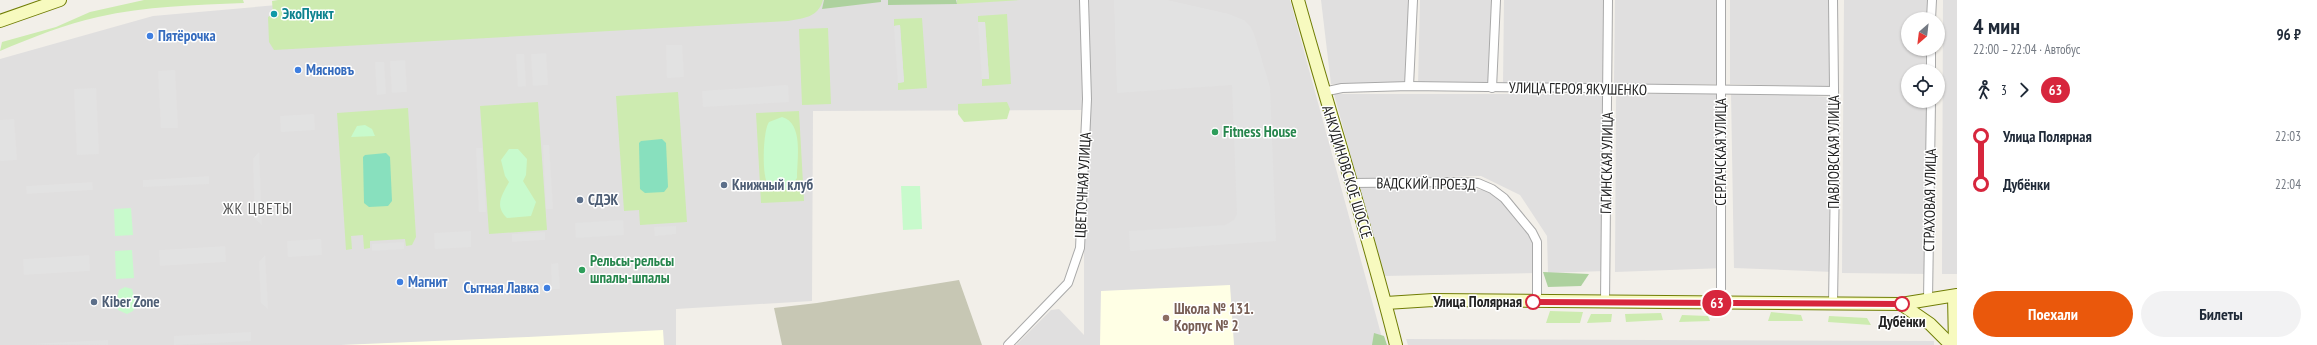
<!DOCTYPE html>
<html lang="ru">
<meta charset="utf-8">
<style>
:root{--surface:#fff;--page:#f2f2f3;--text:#1f2937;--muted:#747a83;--accent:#ea580c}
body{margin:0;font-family:"PT Sans Narrow",sans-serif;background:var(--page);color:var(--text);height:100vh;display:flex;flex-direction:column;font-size:15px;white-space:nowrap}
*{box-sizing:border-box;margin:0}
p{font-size:13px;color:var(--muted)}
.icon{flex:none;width:22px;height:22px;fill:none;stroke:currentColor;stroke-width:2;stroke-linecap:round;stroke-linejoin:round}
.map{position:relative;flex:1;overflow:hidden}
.sheet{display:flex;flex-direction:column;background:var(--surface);width:360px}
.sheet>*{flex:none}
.badge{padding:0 8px;border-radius:13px;font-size:14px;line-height:26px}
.needle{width:26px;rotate:208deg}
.buttons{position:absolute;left:1901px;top:12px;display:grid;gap:8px}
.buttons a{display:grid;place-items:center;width:44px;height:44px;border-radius:50%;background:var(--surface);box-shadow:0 1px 3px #0004;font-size:20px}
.map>.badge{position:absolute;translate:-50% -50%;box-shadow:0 0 0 2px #fff}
.legs{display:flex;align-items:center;gap:6px;height:44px;padding:0 16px;font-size:13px}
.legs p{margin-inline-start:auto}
.headline{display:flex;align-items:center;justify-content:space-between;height:68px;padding:0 16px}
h1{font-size:22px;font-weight:800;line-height:30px}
.cta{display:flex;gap:8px;margin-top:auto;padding:8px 16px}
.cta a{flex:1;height:46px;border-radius:24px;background:var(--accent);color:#fff;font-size:16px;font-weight:800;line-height:46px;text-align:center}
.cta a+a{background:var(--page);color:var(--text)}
ul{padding:0 16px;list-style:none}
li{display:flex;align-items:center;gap:14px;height:48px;font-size:15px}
li i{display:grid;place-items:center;width:6px;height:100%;margin:0 5px;background:currentColor}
li i::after{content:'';width:10px;height:10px;margin:-5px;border:3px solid;border-radius:50%;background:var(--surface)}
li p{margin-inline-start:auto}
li:first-child i{background:linear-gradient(#0000 50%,currentColor 0)}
li:last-child i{background:linear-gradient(currentColor 50%,#0000 0)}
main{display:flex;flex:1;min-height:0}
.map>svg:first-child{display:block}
.residential{fill:#e0dfdf}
.education{fill:#ffffe5}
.construction{fill:#c7c7b4}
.grass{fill:#cdebb0}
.forest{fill:#add19e}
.park{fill:#c8facc}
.pitch{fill:#88e0be}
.parking{fill:#e2e2e2}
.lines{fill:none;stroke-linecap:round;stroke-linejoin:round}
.street-casing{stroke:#a9a9a9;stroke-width:10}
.secondary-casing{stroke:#707d05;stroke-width:14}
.street{stroke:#fff;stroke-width:8}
.secondary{stroke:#f7fabf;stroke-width:12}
.line-1-casing{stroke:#fff;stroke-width:9}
.line-1{stroke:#d7263d;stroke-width:6}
.culture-dot{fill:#0f9aa8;stroke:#fff;stroke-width:1.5}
.shop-dot{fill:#3f7fe0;stroke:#fff;stroke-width:1.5}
.leisure-dot{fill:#2e9e5b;stroke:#fff;stroke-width:1.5}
.service-dot{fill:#5c6f8a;stroke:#fff;stroke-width:1.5}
.stop-1-dot{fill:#fff;stroke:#d7263d;stroke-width:2}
.education-dot{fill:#8d6e63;stroke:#fff;stroke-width:1.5}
.labels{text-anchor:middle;stroke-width:3;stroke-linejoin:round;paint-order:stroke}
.culture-label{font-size:15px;font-weight:bold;fill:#0d838f;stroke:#fff;text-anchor:start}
.shop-label{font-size:15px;font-weight:bold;fill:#366cbe;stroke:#fff;text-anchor:start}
.street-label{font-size:15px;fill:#222;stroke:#fff}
.leisure-label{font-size:15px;font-weight:bold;fill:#27864d;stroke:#fff;text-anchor:start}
.service-label{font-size:15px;font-weight:bold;fill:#4e5e75;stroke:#fff;text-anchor:start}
.stop-label{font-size:15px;font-weight:bold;fill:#222;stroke:#fff;text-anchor:end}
.education-label{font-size:15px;font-weight:bold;fill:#785e54;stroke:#fff;text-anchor:start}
.neighbourhood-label{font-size:16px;letter-spacing:1px;fill:#555;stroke:#fff}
</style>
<main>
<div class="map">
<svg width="1957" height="345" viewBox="0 0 1957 345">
<rect width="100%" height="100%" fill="#f2efe9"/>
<g class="residential">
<polygon points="334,0 1290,0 1384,345 1016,345 1051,310 1059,309 1084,335 1084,110 813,111 812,301 676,309 676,345 0,345 0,59 153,16"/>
<polygon points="1321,0 1410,0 1408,85 1331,84"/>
<polygon points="1420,0 1495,0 1495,85 1418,85"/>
<polygon points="1504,0 1607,0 1606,84 1503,85"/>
<polygon points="1615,0 1722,0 1722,84 1614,84"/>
<polygon points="1730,0 1836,0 1833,87 1730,84"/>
<polygon points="1844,0 1934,0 1934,19 1908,19 1908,49 1933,49 1933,71 1908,71 1908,101 1933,101 1931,274 1842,273"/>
<polygon points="1943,0 1957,0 1957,274 1942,274"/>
<polygon points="1731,92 1833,97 1833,272 1734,268"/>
<polygon points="1334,94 1606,94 1605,271 1548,273 1547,236 1520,195 1481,176 1357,179"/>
<polygon points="1616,94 1722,94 1725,268 1615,272"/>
<polygon points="1365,187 1488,190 1503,199 1537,241 1538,273 1383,276 1358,192 1360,188"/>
<polygon points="1406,339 1934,341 1934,345 1408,345"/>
</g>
<g class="education">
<polygon points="1230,285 1234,345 1100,345 1101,291"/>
<polygon points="663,330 664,345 341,345 528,337"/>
</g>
<polygon class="construction" points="959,280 982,345 782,345 774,308 817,303"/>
<g class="grass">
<path d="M144,0H243L244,3C195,5 146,6 98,17C65,24 31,38 0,51L2,42L56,27L90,12Z"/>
<path d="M278,0H823C818,18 803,18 788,21L274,50L269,42L268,17L273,14L272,1Z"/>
<polygon points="957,0 1020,0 957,4"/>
<polygon points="1007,14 1011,84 982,86 982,79 989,78 985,22 978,22 978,16"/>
<polygon points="922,18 927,88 898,90 898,83 904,82 900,25 894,26 894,19"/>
<polygon points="828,28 831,104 802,105 799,29"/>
<polygon points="678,92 687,222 640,225 639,210 624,211 616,96"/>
<polygon points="538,102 547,230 489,234 480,106"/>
<polygon points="1007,102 1010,109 1007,119 964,122 958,114 958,104"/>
<polygon points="408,108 416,237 412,245 406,246 405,239 370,241 370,248 364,249 363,235 351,236 352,249 346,250 337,113"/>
<polygon points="799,111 804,201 761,203 756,113"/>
<polygon points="1550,311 1583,312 1580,323 1546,323"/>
<polygon points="1771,312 1801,315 1803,321 1768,321"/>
<polygon points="1661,313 1663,320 1626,322 1625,314"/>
<polygon points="1591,314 1612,314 1611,322 1587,323"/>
<polygon points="1682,315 1708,316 1710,321 1679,322"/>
<polygon points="1829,316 1867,318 1871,325 1828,322"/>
</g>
<g class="forest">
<polygon points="824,0 881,0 881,2 822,9"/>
<polygon points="888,0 956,0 957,4 888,5"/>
<polygon points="1543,272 1589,274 1581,286 1548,287"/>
<polygon points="1374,333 1384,336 1387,345 1372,345"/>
</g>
<g class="park">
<path d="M782,117C804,123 797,160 797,178L789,189C780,192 772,190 767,182C762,173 763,130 769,122Z"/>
<polygon points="365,125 372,129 375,136 351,137 357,126"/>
<path d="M509,149H518L527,159L526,175L523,181L536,202L531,216L507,218C494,206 502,195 509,182L505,176L501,160Z"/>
<polygon points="901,186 920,186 922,229 903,230"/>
<polygon points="131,208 133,235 115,236 114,209"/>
<polygon points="132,250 134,278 116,279 115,251"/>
<polygon points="125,287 132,289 136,305 133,311 127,314 118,310 116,303 119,290"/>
</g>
<g class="pitch">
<polygon points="662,139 666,143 668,187 664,192 645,193 640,189 639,143 641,141"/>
<polygon points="386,153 390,157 392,201 388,206 369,207 364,203 363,157 365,155"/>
</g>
<g class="parking">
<polygon points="1114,0 1167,0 1229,14 1244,20 1250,26 1254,34 1270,87 1276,241 1130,251 1129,231 1225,225 1234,220 1237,214 1232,85 1117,93"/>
<polygon points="978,22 985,22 989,79 982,79"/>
<polygon points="900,25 904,82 898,83 894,26"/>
<polygon points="666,45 682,45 684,77 667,78"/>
<polygon points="546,53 548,85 533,86 531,54"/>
<polygon points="516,54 524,54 526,86 518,87"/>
<polygon points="405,60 407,92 392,93 390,61"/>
<polygon points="375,62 384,62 386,94 377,95"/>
<polygon points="175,70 178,128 161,128 158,71"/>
<polygon points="788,85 789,102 703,107 702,91"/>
<polygon points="96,88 99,154 77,155 74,89"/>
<polygon points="314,114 315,130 281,132 280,116"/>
<polygon points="14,119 17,160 0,161 0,120"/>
<polygon points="543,145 549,145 553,209 546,209"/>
<polygon points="476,148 482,148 486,212 479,212"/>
<polygon points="259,152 262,225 255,219 253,159"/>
<polygon points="209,176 209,184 143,187 143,180"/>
<polygon points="92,182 93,190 27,194 26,186"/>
<polygon points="623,220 624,235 576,238 575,223"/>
<polygon points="676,226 676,234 655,236 654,227"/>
<polygon points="471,231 471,247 435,249 434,233"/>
<polygon points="545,232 545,240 512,242 512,234"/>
<polygon points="321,239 322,255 288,257 287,241"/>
<polygon points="404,242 404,249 372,251 372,244"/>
<polygon points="225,246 226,262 160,266 159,250"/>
<polygon points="89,255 90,271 24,275 23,259"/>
<polygon points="265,255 268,309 261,303 259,262"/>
<polygon points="558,263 560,289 552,289 551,264"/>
<polygon points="251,332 251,341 174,345 174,336"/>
<polygon points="108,340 108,345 30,344"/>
</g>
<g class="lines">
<defs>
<g id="street">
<polyline points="1931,19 1932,0"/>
<polyline points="1931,71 1931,49"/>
<polyline points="1409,86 1413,0"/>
<polyline points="1492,88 1496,0"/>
<polyline points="1323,92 1342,88 1409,86 1834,91"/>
<polyline points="1350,183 1459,182 1478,183 1492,189 1504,198 1532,232 1537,242 1537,302"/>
<polyline points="1928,300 1931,101"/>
<polyline points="1605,302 1608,0"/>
<polyline points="1721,303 1721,0"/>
<polyline points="1833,304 1835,176 1833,0"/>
<polyline points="1008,345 1068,283 1080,248 1087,99 1084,0"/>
</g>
<g id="secondary">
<path d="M1298,0C1330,115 1367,229 1396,345"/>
<polyline points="0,21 60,0"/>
<polyline points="1954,296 1955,345"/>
<polyline points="1386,303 1433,300 1901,304 1957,295"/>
<polyline points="1901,304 1930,324 1951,345"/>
</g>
</defs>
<use href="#street" class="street-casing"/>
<use href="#secondary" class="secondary-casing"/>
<use href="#street" class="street"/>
<use href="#secondary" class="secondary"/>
</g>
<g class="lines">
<defs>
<polyline id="line-1" points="1533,302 1902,304"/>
</defs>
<use href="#line-1" class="line-1-casing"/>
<use href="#line-1" class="line-1"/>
</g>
<circle class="culture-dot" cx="274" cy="14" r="4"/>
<g class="shop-dot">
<circle cx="150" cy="36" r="4"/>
<circle cx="298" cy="70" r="4"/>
<circle cx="400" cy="282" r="4"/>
<circle cx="547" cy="288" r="4"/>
</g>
<g class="leisure-dot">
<circle cx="1215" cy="132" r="4"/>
<circle cx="582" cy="270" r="4"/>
</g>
<g class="service-dot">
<circle cx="724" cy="185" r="4"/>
<circle cx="580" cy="200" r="4"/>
<circle cx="94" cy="302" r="4"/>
</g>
<g class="stop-1-dot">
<circle cx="1533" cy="302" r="7"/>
<circle cx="1902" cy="304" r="7"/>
</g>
<circle class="education-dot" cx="1166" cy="318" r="4"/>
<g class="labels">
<g class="culture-label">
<text x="282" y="19">ЭкоПункт</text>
</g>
<g class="shop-label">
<text x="158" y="41">Пятёрочка</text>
<text x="306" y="75">Мясновъ</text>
<text x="408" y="287">Магнит</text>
<text x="539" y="293" text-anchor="end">Сытная Лавка</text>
</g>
<g class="street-label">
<text transform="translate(1578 89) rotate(1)" y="5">УЛИЦА ГЕРОЯ ЯКУШЕНКО</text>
<text transform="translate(1721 152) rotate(-90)" y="5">СЕРГАЧСКАЯ УЛИЦА</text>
<text transform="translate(1834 152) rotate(-90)" y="5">ПАВЛОВСКАЯ УЛИЦА</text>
<text transform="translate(1607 163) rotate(-89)" y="5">ГАГИНСКАЯ УЛИЦА</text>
<text transform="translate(1347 172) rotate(73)" y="5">АНКУДИНОВСКОЕ ШОССЕ</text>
<text transform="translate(1426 184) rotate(1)" y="5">ВАДСКИЙ ПРОЕЗД</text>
<text transform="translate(1083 185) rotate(-87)" y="5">ЦВЕТОЧНАЯ УЛИЦА</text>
<text transform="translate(1930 200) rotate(-89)" y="5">СТРАХОВАЯ УЛИЦА</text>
</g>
<g class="leisure-label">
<text x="1223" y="137">Fitness House</text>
<text x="590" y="266">Рельсы-рельсы<tspan x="590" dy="17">шпалы-шпалы</tspan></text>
</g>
<g class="service-label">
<text x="732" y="190">Книжный клуб</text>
<text x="588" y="205">СДЭК</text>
<text x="102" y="307">Kiber Zone</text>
</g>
<g class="stop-label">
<text x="1522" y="307">Улица Полярная</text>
<text x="1902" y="327" text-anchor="middle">Дубёнки</text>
</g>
<g class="education-label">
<text x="1174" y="314">Школа № 131.<tspan x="1174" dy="17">Корпус № 2</tspan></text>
</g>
<g class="neighbourhood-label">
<text x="258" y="214">ЖК ЦВЕТЫ</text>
</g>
</g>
</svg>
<div class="buttons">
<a><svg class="needle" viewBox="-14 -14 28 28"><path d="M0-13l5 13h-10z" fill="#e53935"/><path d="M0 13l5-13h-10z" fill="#747a83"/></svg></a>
<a><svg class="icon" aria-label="locate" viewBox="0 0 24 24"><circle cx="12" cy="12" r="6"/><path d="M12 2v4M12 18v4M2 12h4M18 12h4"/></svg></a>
</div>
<b class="badge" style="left:1717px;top:303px;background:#d7263d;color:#fff">63</b>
</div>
<section class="sheet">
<div class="headline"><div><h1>4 мин</h1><p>22:00 – 22:04 · Автобус</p></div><b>96 ₽</b></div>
<div class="legs"><svg class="icon" aria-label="walk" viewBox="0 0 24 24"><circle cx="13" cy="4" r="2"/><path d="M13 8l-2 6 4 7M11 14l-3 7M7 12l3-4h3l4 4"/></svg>3<svg class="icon" aria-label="forward" viewBox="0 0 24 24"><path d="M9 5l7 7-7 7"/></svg><b class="badge" style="background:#d7263d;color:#fff">63</b></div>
<ul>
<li><i style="color:#d7263d"></i><b>Улица Полярная</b><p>22:03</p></li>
<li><i style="color:#d7263d"></i><b>Дубёнки</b><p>22:04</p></li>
</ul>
<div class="cta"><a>Поехали</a><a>Билеты</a></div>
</section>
</main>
